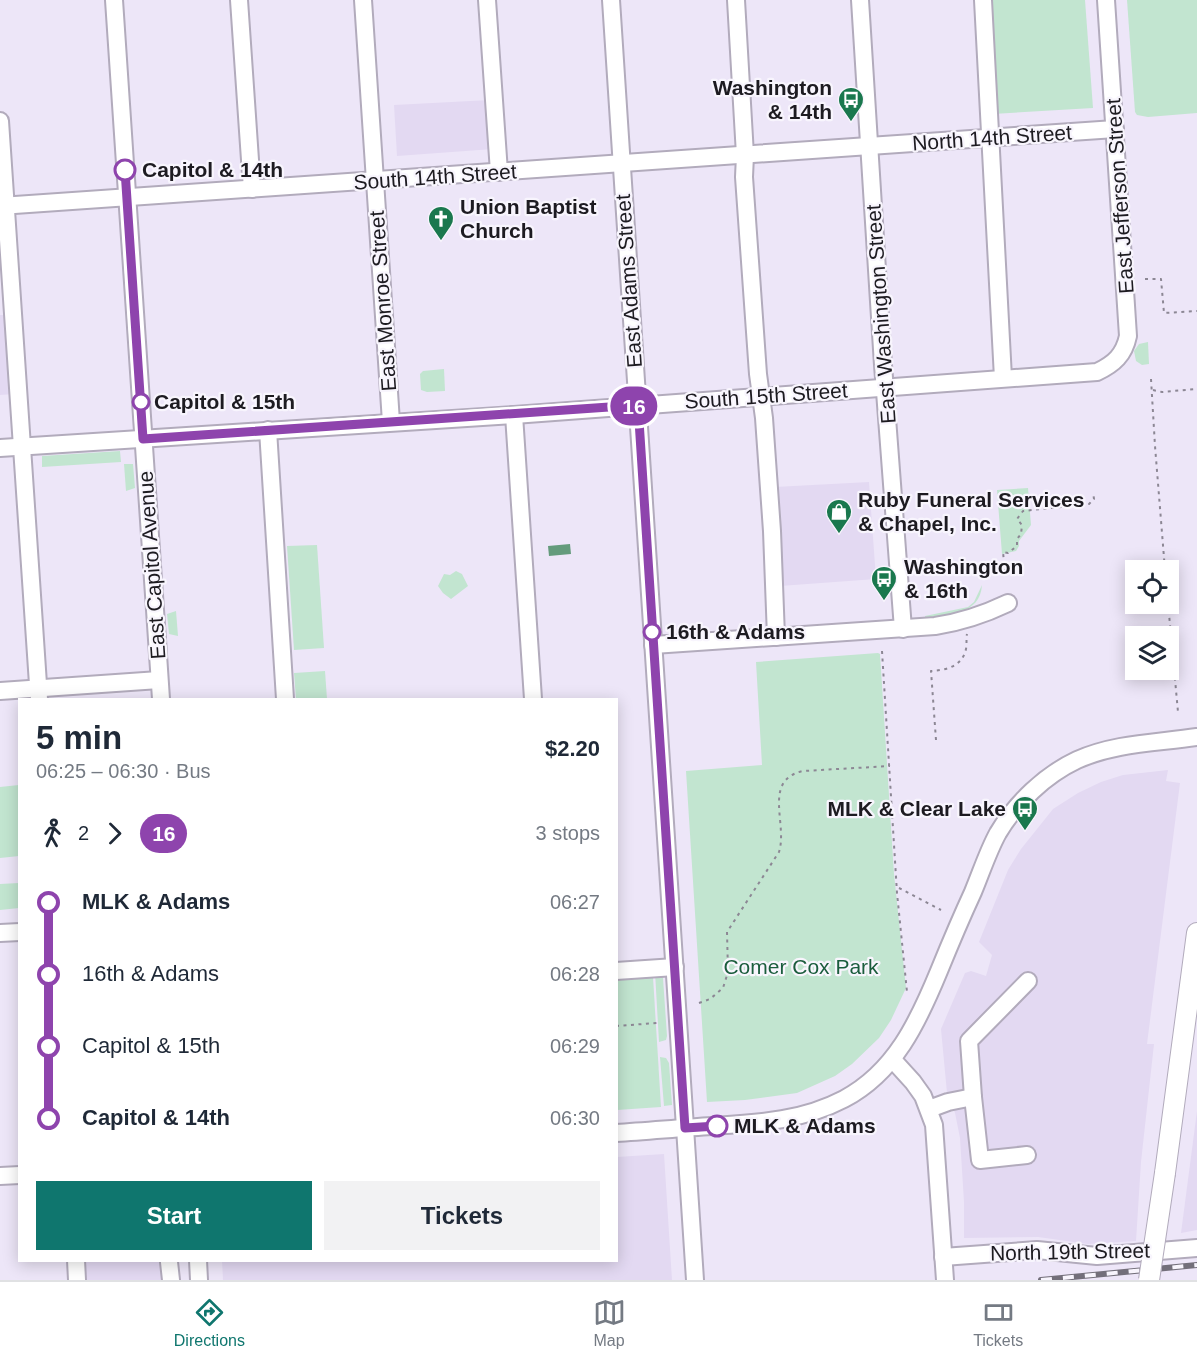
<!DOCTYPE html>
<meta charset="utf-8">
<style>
:root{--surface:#fff;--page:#f2f2f3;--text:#1f2937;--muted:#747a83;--line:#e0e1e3;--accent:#0f766e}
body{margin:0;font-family:Helvetica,sans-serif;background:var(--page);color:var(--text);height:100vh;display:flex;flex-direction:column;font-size:22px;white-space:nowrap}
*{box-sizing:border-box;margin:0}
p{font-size:20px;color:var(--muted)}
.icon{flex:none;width:33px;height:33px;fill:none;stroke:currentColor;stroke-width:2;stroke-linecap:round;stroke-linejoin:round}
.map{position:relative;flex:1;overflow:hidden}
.sheet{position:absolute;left:18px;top:698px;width:600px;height:564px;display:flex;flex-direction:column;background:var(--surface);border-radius:0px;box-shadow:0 3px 15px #0003}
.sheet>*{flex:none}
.badge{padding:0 12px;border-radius:20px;font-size:21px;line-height:39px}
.controls{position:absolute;left:1125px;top:560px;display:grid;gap:12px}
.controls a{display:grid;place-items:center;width:54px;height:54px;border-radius:0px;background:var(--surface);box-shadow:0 3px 15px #0003;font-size:30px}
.map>.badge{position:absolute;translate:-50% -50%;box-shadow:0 0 0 3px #fff}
.legs{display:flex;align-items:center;gap:9px;height:66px;padding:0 18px;font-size:20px}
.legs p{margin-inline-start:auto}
.summary{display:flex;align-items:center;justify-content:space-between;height:102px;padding:0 18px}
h1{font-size:33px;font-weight:700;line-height:45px}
.cta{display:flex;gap:12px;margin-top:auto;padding:12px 18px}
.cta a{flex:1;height:69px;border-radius:0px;background:var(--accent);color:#fff;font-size:24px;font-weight:700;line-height:69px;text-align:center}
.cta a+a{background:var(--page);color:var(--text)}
ul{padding:0 18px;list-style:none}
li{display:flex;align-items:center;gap:21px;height:72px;font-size:22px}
li i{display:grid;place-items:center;width:9px;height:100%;margin:0 8px;background:currentColor}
li i::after{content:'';width:15px;height:15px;margin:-8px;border:4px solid;border-radius:50%;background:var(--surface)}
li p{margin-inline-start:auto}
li:first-child i{background:linear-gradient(#0000 50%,currentColor 0)}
li:last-child i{background:linear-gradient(currentColor 50%,#0000 0)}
.menu{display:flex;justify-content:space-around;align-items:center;height:84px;border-top:2px solid var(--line);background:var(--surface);font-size:16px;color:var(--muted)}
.menu a{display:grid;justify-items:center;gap:3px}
.menu .on{color:var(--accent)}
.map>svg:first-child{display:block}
.built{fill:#e3d9f2}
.green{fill:#c2e5d0}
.water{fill:#649b7c}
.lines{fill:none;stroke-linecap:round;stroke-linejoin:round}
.minor-casing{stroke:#b2abbc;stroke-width:20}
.major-casing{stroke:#b2abbc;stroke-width:22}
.path{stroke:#8c8794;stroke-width:2;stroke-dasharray:3 4.5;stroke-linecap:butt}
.minor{stroke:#fff;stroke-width:16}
.major{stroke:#fff;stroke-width:20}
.rail-casing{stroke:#736f7a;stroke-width:6}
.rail{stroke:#f8f5fd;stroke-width:4;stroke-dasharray:11;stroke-linecap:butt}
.major-bridge-casing{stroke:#b2abbc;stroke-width:22;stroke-linecap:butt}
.major-bridge{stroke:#fff;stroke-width:20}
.line-1-casing{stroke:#fff;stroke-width:14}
.line-1{stroke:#8e44ad;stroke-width:9}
.stop-1-dot{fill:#fff;stroke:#8e44ad;stroke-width:3}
.labels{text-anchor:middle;stroke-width:4.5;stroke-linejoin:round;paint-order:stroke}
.poi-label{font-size:21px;font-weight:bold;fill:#1d1b21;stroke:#f8f5fd;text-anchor:start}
.street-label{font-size:21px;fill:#1d1b21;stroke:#f8f5fd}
.stop-label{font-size:21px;font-weight:bold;fill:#1d1b21;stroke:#f8f5fd;text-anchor:start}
.park-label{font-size:21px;fill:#1b5d3d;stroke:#f8f5fd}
</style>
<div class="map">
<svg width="1197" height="1280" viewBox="0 0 1197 1280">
<rect width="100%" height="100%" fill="#ede6f8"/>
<g class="built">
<polygon points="490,100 493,149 397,156 394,105"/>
<polygon points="0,315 9,315 14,394 0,395"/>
<polygon points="869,482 876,579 780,586 775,487"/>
<polygon points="1168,770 1166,781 1180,783 1147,1044 1154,1044 1141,1162 1136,1241 1088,1244 1038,1237 964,1238 964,1202 960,1138 955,1113 947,1093 941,1029 965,973 971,971 986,976 992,955 979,942 1008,870 1021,849 1053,809 1078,793 1101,782 1123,775"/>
<polygon points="1197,1111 1197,1230 1181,1233"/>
<polygon points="664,1154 672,1280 223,1280 222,1260 616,1260 617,1157"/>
<polygon points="83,1260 173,1260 174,1280 84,1280"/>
</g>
<g class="green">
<polygon points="988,0 1085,0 1093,108 993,114"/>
<polygon points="1127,0 1197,0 1197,113 1148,117 1137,115 1135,112"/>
<polygon points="1148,342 1149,364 1142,365 1136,361 1134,351 1139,344"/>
<polygon points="444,369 445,391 427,392 421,390 420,374 423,371"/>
<polygon points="120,451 121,462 42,467 42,456"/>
<polygon points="124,464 133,464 135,488 126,491"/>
<polygon points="1028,488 1031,525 1019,541 1019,546 1016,551 1002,554 997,490"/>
<polygon points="317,545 324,648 294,650 287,546"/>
<polygon points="456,571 462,574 468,586 451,599 443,593 438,586 444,574 450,575"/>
<path d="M982,585C980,615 948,615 925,618V616L968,607L974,602Z"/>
<polygon points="176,611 178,636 169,634 167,614"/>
<polygon points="878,653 880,654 894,874 906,988 891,1020 879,1038 852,1064 835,1076 797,1093 745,1100 707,1102 686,771 762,765 756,662"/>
<polygon points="325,671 327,699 296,699 294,673"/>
<polygon points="19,785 19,856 0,858 0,787"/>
<polygon points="19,883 19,908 0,910 0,884"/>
<polygon points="655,972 663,975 663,978 667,1036 666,1040 659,1042"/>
<polygon points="653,977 661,1107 617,1110 617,980"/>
<polygon points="660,1057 666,1058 669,1063 672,1105 664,1106"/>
</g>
<polygon class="water" points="570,544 571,554 549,556 548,546"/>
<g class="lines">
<defs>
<g id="minor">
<polyline points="114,0 161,699"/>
<polyline points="239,0 252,189"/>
<polyline points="363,0 391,422"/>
<polyline points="487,0 499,172"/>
<polyline points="611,0 695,1280"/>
<polyline points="736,0 745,155 744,177 758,374 764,418 772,531 776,637"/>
<polyline points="860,0 883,365 903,629"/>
<polyline points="983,0 1003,378"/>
<polyline points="0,121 39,699"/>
<polyline points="0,206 1115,129"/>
<polyline points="514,415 533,699"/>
<polyline points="268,430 285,699"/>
<path d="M0,448L514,415L1097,372C1114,364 1124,355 1128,336L1106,0"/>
<path d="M653,645L935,626C962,622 985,614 1008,603"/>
<polyline points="0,691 159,680"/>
<polyline points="0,933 20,932"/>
<polyline points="616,971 675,967"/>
<polyline points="893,1060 913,1082 923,1096 934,1125 945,1280"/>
<polyline points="973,1097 969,1041 1028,981"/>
<polyline points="929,1109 948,1102 973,1097 980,1160 1027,1155"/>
<path d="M616,1133C648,1131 680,1128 712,1126C758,1123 802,1121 844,1099C895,1072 918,1022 939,971C950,944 961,918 973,892C981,873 988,851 998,833C1016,803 1045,775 1077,760C1115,743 1157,743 1197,737"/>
<polyline points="0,1176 20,1175"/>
<polyline points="943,1257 1037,1250 1097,1256 1197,1248"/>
<polyline points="76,1260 77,1280"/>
<polyline points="198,1260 199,1280"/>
<polyline points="169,1262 171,1280"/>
</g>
<polyline id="major" points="1165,1173 1197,933"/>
</defs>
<use href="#minor" class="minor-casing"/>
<use href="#major" class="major-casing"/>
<g class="path">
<polyline points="1145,279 1161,279 1164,313 1197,311"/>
<polyline points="1151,379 1155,446 1165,570"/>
<polyline points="1153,390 1162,392 1197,389"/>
<polyline points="1005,572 1003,552 1008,553 1017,546 1017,539 1021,534 1022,525 1017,519 1023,511 1089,504 1094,499 1093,492"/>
<polyline points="1168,603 1178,712"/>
<polyline points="882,651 897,893 907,992"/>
<path d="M936,740L931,671C946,670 962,667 966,649C967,644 966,639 967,634"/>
<polyline points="899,888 941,910"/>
<path d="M699,1003L710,999L723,988L728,972L727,932L779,852C788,824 762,780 803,771L890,766"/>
<polyline points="616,1026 657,1023"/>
</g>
<use href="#minor" class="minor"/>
<use href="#major" class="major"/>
<defs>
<polyline id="rail" points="1041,1280 1197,1265"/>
</defs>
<use href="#rail" class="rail-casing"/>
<use href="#rail" class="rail"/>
<defs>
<polyline id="major-bridge" points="1149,1280 1165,1173"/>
</defs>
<use href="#major-bridge" class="major-bridge-casing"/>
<use href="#major-bridge" class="major-bridge"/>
</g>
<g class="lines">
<defs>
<polyline id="line-1" points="125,170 143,439 638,405 685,1128 717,1126"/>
</defs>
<use href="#line-1" class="line-1-casing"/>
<use href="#line-1" class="line-1"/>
</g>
<defs>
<symbol id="bus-pin" viewBox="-11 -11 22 30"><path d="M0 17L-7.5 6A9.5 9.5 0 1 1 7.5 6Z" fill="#1a784e" stroke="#f8f5fd"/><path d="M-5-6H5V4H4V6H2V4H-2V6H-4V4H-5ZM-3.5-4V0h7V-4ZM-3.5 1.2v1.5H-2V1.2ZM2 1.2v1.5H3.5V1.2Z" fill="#fff"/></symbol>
<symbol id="church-pin" viewBox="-11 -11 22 30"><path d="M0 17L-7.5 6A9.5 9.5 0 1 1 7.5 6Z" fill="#1a784e" stroke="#f8f5fd"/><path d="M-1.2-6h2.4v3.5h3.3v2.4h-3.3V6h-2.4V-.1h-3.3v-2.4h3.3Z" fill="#fff"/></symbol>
<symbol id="shop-pin" viewBox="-11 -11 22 30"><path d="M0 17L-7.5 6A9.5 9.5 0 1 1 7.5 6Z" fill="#1a784e" stroke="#f8f5fd"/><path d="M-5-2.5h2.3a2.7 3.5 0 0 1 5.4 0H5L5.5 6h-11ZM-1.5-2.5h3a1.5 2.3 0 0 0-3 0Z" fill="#fff"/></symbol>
</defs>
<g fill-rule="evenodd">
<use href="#bus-pin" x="836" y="85" width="30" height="40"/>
<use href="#church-pin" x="426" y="204" width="30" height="40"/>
<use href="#shop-pin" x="824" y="497" width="30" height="40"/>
<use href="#bus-pin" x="869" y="564" width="30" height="40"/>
<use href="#bus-pin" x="1010" y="794" width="30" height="40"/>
</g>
<g class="stop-1-dot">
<circle cx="125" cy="170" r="10"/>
<circle cx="141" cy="402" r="8"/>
<circle cx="652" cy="632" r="8"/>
<circle cx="717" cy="1126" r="10"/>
</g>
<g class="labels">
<g class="poi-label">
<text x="832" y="95" text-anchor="end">Washington<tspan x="832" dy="24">&amp; 14th</tspan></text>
<text x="460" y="214">Union Baptist<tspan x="460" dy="24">Church</tspan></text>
<text x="858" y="507">Ruby Funeral Services<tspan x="858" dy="24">&amp; Chapel, Inc.</tspan></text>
<text x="904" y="574">Washington<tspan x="904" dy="24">&amp; 16th</tspan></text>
<text x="1006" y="816" text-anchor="end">MLK &amp; Clear Lake</text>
</g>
<g class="street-label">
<text transform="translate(992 138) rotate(-4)" y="7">North 14th Street</text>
<text transform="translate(435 177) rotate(-4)" y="7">South 14th Street</text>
<text transform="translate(1120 196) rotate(-94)" y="7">East Jefferson Street</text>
<text transform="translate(629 281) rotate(-94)" y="7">East Adams Street</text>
<text transform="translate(383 301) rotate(-94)" y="7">East Monroe Street</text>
<text transform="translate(881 314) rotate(-94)" y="7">East Washington Street</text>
<text transform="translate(766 396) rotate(-4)" y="7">South 15th Street</text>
<text transform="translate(152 565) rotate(-94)" y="7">East Capitol Avenue</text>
<text transform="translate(1070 1252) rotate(-1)" y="7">North 19th Street</text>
</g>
<g class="stop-label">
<text x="142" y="177">Capitol &amp; 14th</text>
<text x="154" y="409">Capitol &amp; 15th</text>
<text x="666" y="639">16th &amp; Adams</text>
<text x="734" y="1133">MLK &amp; Adams</text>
</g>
<g class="park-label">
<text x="801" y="974">Comer Cox Park</text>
</g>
</g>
</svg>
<div class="controls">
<a><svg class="icon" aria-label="locate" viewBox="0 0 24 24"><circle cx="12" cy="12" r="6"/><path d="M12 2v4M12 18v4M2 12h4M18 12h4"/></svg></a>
<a><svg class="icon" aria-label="layers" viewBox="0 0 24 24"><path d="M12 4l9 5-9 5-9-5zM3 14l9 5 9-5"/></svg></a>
</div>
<b class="badge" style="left:634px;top:406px;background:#8e44ad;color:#fff">16</b>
<section class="sheet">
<div class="summary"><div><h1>5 min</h1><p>06:25 – 06:30 · Bus</p></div><b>$2.20</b></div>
<div class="legs"><svg class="icon" aria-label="walk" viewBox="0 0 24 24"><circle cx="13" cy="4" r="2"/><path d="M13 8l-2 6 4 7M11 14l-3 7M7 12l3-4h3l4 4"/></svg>2<svg class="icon" aria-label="forward" viewBox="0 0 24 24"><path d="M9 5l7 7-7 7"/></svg><b class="badge" style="background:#8e44ad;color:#fff">16</b><p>3 stops</p></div>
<ul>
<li><i style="color:#8e44ad"></i><b>MLK &amp; Adams</b><p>06:27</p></li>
<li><i style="color:#8e44ad"></i><span>16th &amp; Adams</span><p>06:28</p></li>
<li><i style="color:#8e44ad"></i><span>Capitol &amp; 15th</span><p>06:29</p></li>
<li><i style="color:#8e44ad"></i><b>Capitol &amp; 14th</b><p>06:30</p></li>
</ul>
<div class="cta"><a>Start</a><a>Tickets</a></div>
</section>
</div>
<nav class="menu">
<a class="on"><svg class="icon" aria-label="directions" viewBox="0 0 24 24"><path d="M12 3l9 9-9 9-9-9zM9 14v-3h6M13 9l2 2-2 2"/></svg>Directions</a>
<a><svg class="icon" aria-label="map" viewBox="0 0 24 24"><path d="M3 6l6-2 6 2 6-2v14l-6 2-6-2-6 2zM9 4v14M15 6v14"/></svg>Map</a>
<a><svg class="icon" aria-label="tickets" viewBox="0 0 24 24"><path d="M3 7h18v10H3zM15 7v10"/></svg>Tickets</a>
</nav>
